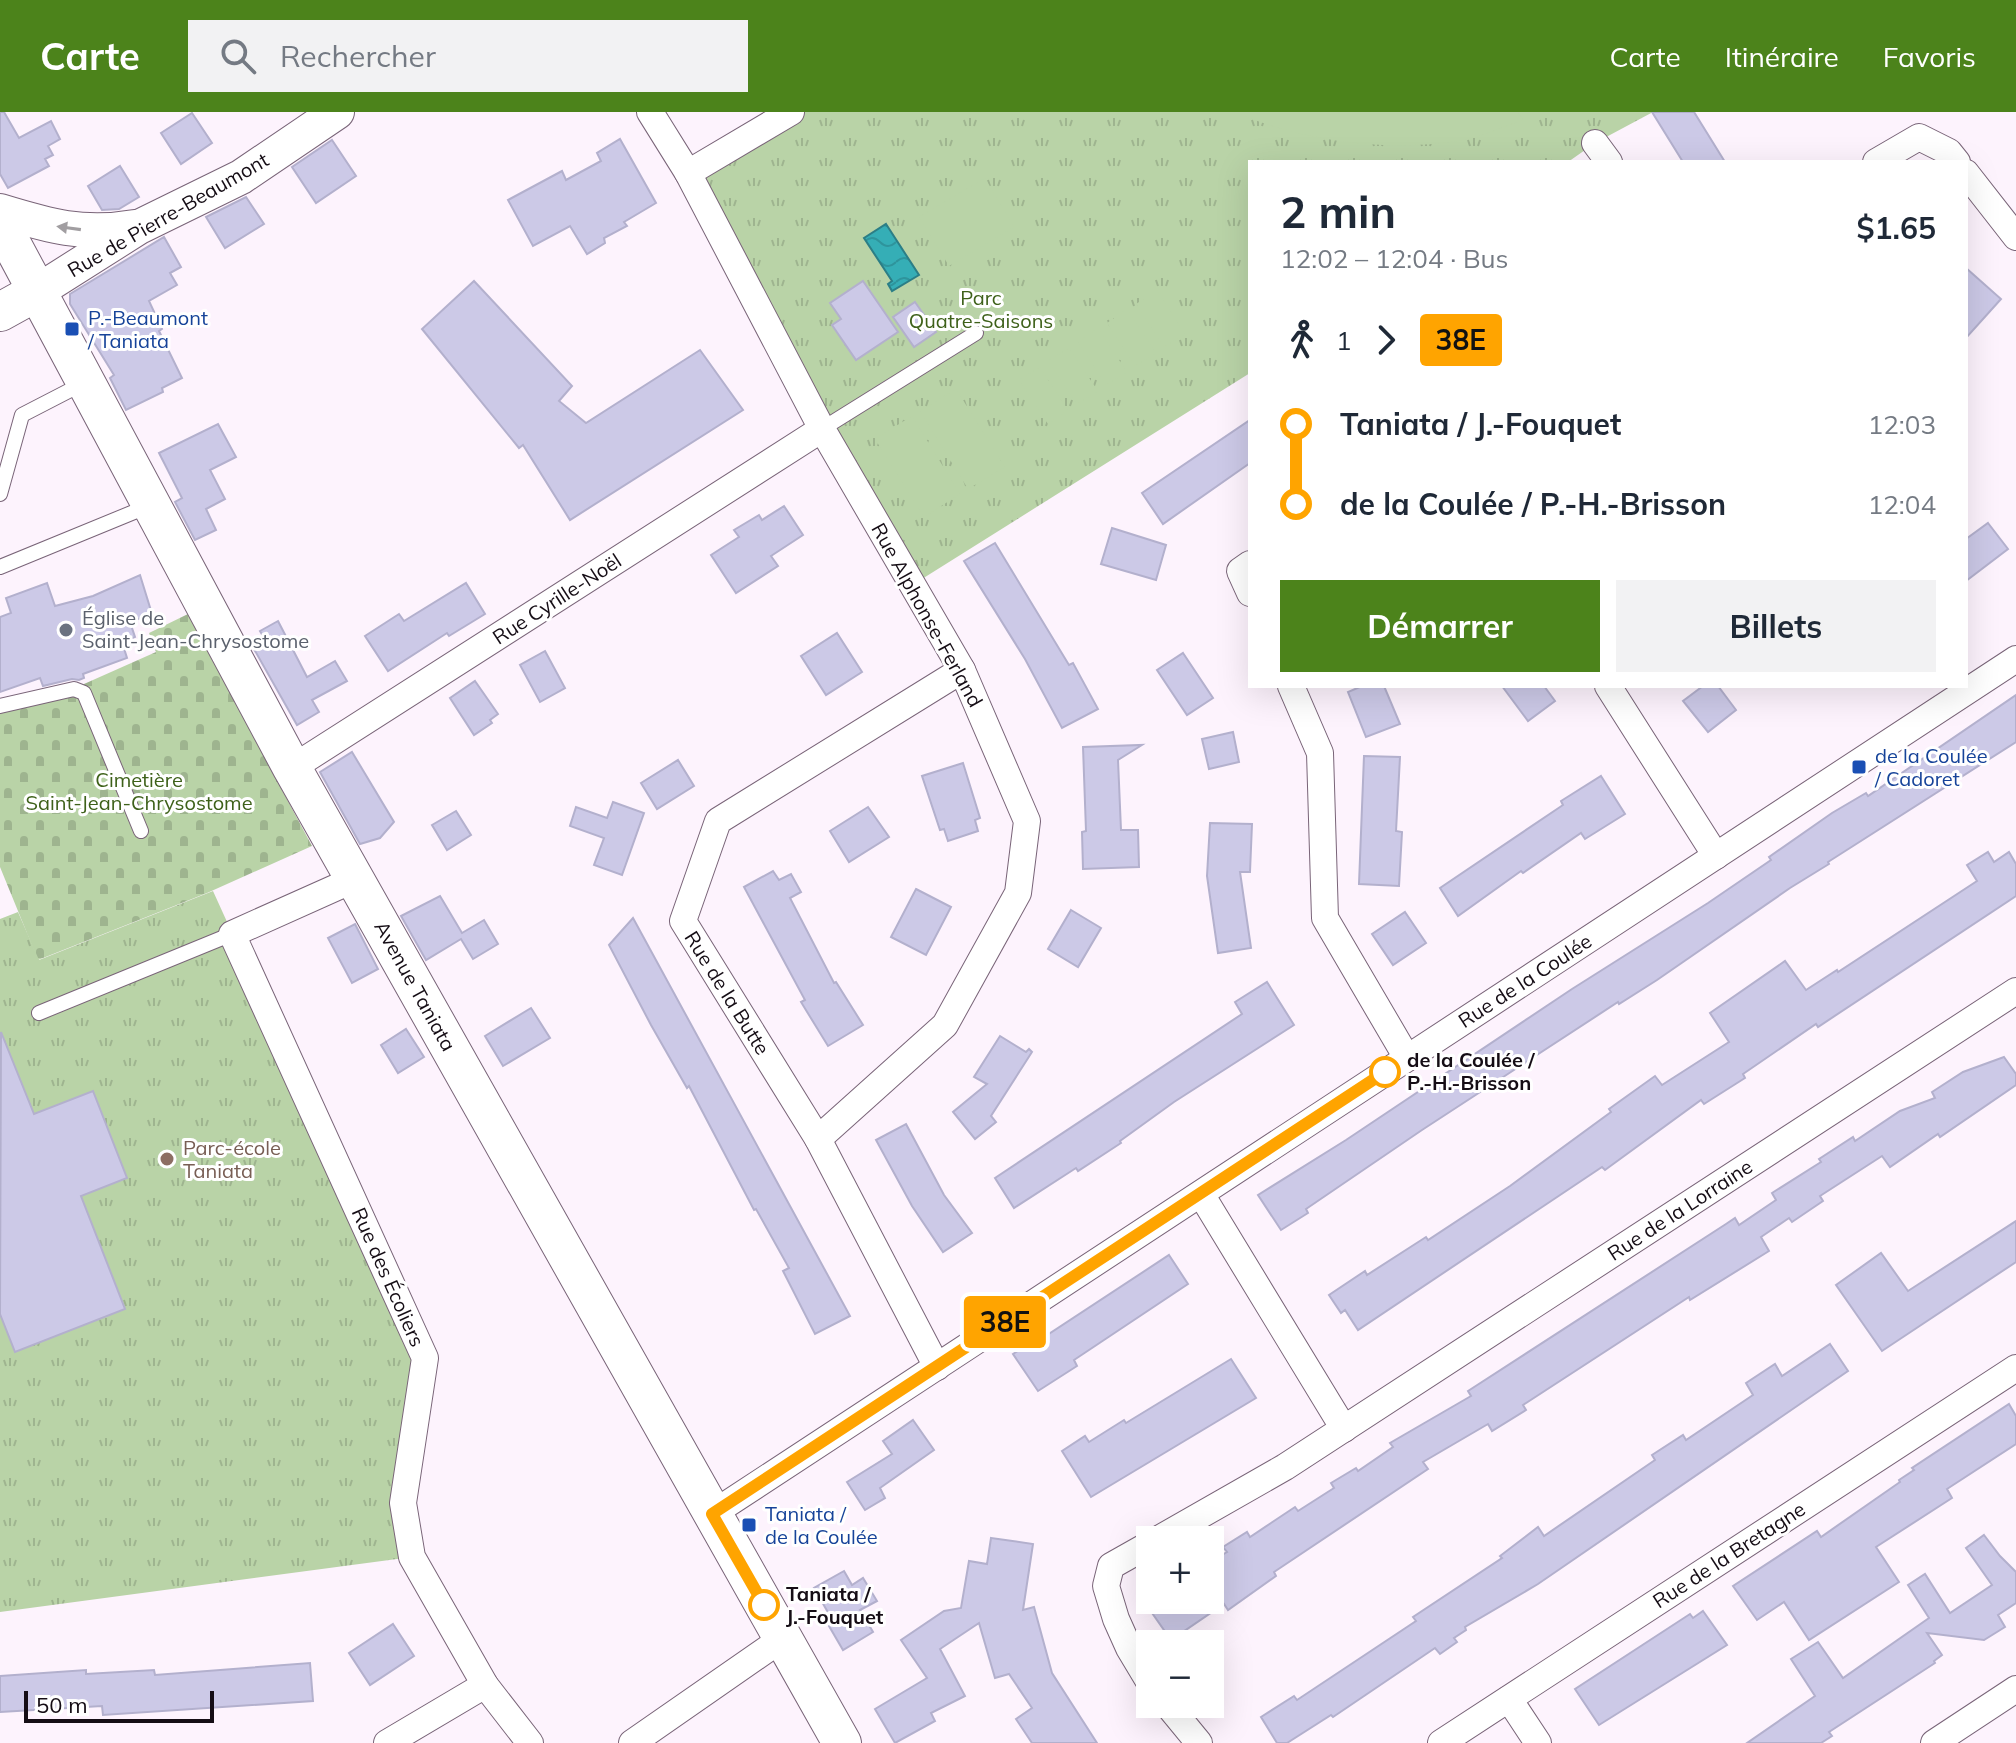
<!DOCTYPE html>
<html lang="fr">
<meta charset="utf-8">
<style>
:root{--surface:#fff;--page:#f2f2f3;--text:#1f2937;--muted:#747a83;--accent:#4c831b}
body{margin:0;font-family:Mulish,sans-serif;background:var(--page);color:var(--text);height:100vh;display:flex;flex-direction:column;font-size:30px;white-space:nowrap}
*{box-sizing:border-box;margin:0}
p{font-size:26px;color:var(--muted)}
.icon{flex:none;width:44px;height:44px;fill:none;stroke:currentColor;stroke-width:2;stroke-linecap:round;stroke-linejoin:round}
.map{position:relative;flex:1;overflow:hidden}
.drawer{position:absolute;left:1248px;top:48px;width:720px;height:528px;display:flex;flex-direction:column;background:var(--surface);border-radius:0px;box-shadow:0 8px 32px #0002}
.drawer>*{flex:none}
.badge{padding:0 16px;border-radius:6px;font-size:28px;line-height:52px}
.tools{position:absolute;left:1136px;top:1414px;display:grid;gap:16px}
.tools a{display:grid;place-items:center;width:88px;height:88px;border-radius:0px;background:var(--surface);box-shadow:0 8px 32px #0002;font-size:40px}
.scale{position:absolute;left:24px;bottom:20px;width:190px;box-sizing:border-box;padding-left:8px;border:4px solid #150d15;border-top:0;font-size:22px;line-height:28px;white-space:nowrap;color:#150d15;-webkit-text-stroke:6px #fff;paint-order:stroke}
.map>.badge{position:absolute;translate:-50% -50%;box-shadow:0 0 0 4px #fff}
.legs{display:flex;align-items:center;gap:12px;height:88px;padding:0 32px;font-size:26px}
.legs p{margin-inline-start:auto}
.overview{display:flex;align-items:center;justify-content:space-between;height:136px;padding:0 32px}
h1{font-size:44px;font-weight:700;line-height:60px}
.button{display:flex;gap:16px;margin-top:auto;padding:16px 32px}
.button a{flex:1;height:92px;border-radius:0px;background:var(--accent);color:#fff;font-size:32px;font-weight:700;line-height:92px;text-align:center}
.button a+a{background:var(--page);color:var(--text)}
ul{padding:0 32px;list-style:none}
li{display:flex;align-items:center;gap:28px;height:80px;font-size:30px}
li i{display:grid;place-items:center;width:12px;height:100%;margin:0 10px;background:currentColor}
li i::after{content:'';width:20px;height:20px;margin:-10px;border:6px solid;border-radius:50%;background:var(--surface)}
li p{margin-inline-start:auto}
li:first-child i{background:linear-gradient(#0000 50%,currentColor 0)}
li:last-child i{background:linear-gradient(currentColor 50%,#0000 0)}
header{display:flex;align-items:center;gap:48px;box-sizing:border-box;height:112px;padding:0 40px;background:var(--accent);color:#fff}
header strong{font-size:38px}
nav{display:flex;gap:44px;margin-inline-start:auto;font-size:28px}
.search{width:560px;height:72px;background:var(--page);display:flex;align-items:center;gap:20px;box-sizing:border-box;padding:0 28px;border-radius:0px;color:var(--muted);font-size:30px}
.map>svg:first-child{display:block}
.cemetery{fill:url(#cemetery-stones)}
.park{fill:url(#park-tufts)}
.pitch{fill:#b9d3a7}
.water{fill:url(#water-waves);stroke:#2b7e86;stroke-width:2}
.building{fill:#ccc9e7;stroke:#b3b0cd;stroke-width:2}
.lines{fill:none;stroke-linecap:round;stroke-linejoin:round}
.service-casing{stroke:#796478;stroke-width:16}
.minor-casing{stroke:#796478;stroke-width:28}
.tertiary-casing{stroke:#796478;stroke-width:36}
.secondary-casing{stroke:#796478;stroke-width:40}
.service{stroke:#fff;stroke-width:14}
.minor{stroke:#fff;stroke-width:26}
.tertiary{stroke:#fff;stroke-width:34}
.secondary{stroke:#fff;stroke-width:38}
.oneway{fill:#a19ea1}
.line-1-casing{stroke:#fff;stroke-width:18}
.line-1{stroke:#ffa400;stroke-width:12}
.transit-dot{fill:#1a4fb4;stroke:#fff;stroke-width:3}
.worship-dot{fill:#6b7280;stroke:#fff;stroke-width:3}
.stop-1-dot{fill:#fff;stroke:#ffa400;stroke-width:4}
.education-dot{fill:#8d6e63;stroke:#fff;stroke-width:3}
.labels{text-anchor:middle;stroke-width:6;stroke-linejoin:round;paint-order:stroke}
.street-label{font-size:20px;fill:#150d15;stroke:#fff}
.park-label{font-size:20px;fill:#3e611a;stroke:#fff}
.transit-label{font-size:20px;fill:#164399;stroke:#fff;text-anchor:start}
.worship-label{font-size:20px;fill:#5b616d;stroke:#fff;text-anchor:start}
.stop-label{font-size:20px;font-weight:bold;fill:#150d15;stroke:#fff;text-anchor:start}
.education-label{font-size:20px;fill:#785e54;stroke:#fff;text-anchor:start}
</style>
<header>
<strong>Carte</strong>
<div class="search"><svg class="icon" aria-label="search" viewBox="0 0 24 24"><circle cx="10" cy="10" r="6"/><path d="M15 15l6 6"/></svg>Rechercher</div>
<nav><a>Carte</a><a>Itinéraire</a><a>Favoris</a></nav>
</header>
<div class="map">
<svg width="2016" height="1631" viewBox="0 0 2016 1631">
<defs>
<pattern id="cemetery-stones" width="16" height="16" patternUnits="userSpaceOnUse" patternTransform="scale(2)"><rect width="16" height="16" fill="#b9d3a7"/><path d="M2 7V4a2 2 0 0 1 4 0v3zM10 15v-3a2 2 0 0 1 4 0v3z" fill="#9eb48f"/></pattern>
<pattern id="park-tufts" width="24" height="20" patternUnits="userSpaceOnUse" patternTransform="scale(2)"><rect width="24" height="20" fill="#b9d3a7"/><path d="M3 7l-1-3M5 7V3M7 7l1-3M15 17l-1-3M17 17v-4M19 17l1-3" fill="none" stroke="#9eb48f"/></pattern>
<pattern id="water-waves" width="16" height="10" patternUnits="userSpaceOnUse" patternTransform="scale(2)"><rect width="16" height="10" fill="#35aeb6"/><path d="M0 5q4-4 8 0t8 0" fill="none" stroke="#2e949c"/></pattern>
</defs>
<rect width="100%" height="100%" fill="#fdf3fd"/>
<polygon class="cemetery" points="188,502 312,734 207,781 38,848 0,755 0,600 57,584 156,540 149,521"/>
<g class="park">
<polygon points="791,0 1653,0 1595,31 1568,50 1250,50 1250,261 914,472 688,61"/>
<polygon points="213,779 425,1246 412,1445 0,1500 0,807 18,800 39,848"/>
</g>
<g class="pitch">
<path d="M1234,0H1518L1523,8C1502,15 1479,26 1458,29C1383,40 1303,29 1234,0Z"/>
<polygon points="985,66 1014,115 949,154 919,105"/>
<polygon points="1157,178 1185,222 1164,235 1136,192"/>
<polygon points="1127,197 1156,241 1135,254 1107,211"/>
<polygon points="1098,216 1127,260 1106,273 1078,230"/>
<polygon points="1069,236 1098,279 1077,292 1048,249"/>
<polygon points="1040,255 1068,298 1048,312 1019,268"/>
<polygon points="956,277 1005,355 968,377 920,299"/>
<polygon points="912,304 960,382 924,405 875,327"/>
</g>
<polygon class="water" points="886,112 919,163 892,179 888,172 892,169 864,126"/>
<g class="building">
<polygon points="0,0 4,0 19,26 51,9 60,27 48,34 53,43 45,47 49,54 8,76 0,62"/>
<polygon points="1652,0 1694,0 1725,50 1683,50"/>
<polygon points="192,1 212,31 181,52 161,21"/>
<polygon points="620,27 656,91 624,110 627,114 604,126 605,131 587,142 570,114 533,134 508,88 562,59 566,68 601,49 597,41"/>
<polygon points="332,28 356,64 316,91 292,55"/>
<polygon points="120,54 139,85 119,97 102,98 88,74"/>
<polygon points="246,85 264,112 225,136 206,105"/>
<polygon points="164,125 181,155 170,161 177,173 149,189 162,217 159,219 182,266 162,276 163,280 126,298 110,266 114,263 70,192 70,182"/>
<polygon points="1966,156 2001,187 1966,226"/>
<polygon points="474,169 572,274 559,289 586,311 700,238 743,298 570,408 523,333 519,336 422,217"/>
<polygon points="863,169 898,220 856,248 832,213 841,207 830,191"/>
<polygon points="915,190 936,220 914,235 893,205"/>
<polygon points="1250,308 1250,351 1163,412 1142,381"/>
<polygon points="218,312 236,345 210,358 225,387 206,397 216,418 195,428 175,390 182,386 159,341"/>
<polygon points="784,394 803,423 771,444 778,454 736,481 711,443 739,425 734,418 759,403 762,408"/>
<polygon points="1988,411 2008,437 1966,469 1966,427"/>
<polygon points="1112,416 1166,433 1156,468 1101,452"/>
<polygon points="995,431 1069,553 1073,551 1098,597 1062,616 1025,547 964,449"/>
<polygon points="140,463 152,502 130,510 135,525 122,530 127,546 83,562 84,566 79,568 72,567 43,574 40,566 0,580 0,505 11,501 6,486 47,471 55,494 93,484"/>
<polygon points="466,471 485,502 449,524 447,521 388,559 365,524 399,502 404,509"/>
<polygon points="278,509 307,565 335,549 347,569 312,588 319,600 297,613 250,530 263,524 260,519"/>
<polygon points="837,521 862,560 826,583 801,544"/>
<polygon points="545,539 565,576 540,590 520,553"/>
<polygon points="1183,541 1213,586 1187,603 1157,558"/>
<polygon points="475,569 498,602 490,608 492,611 474,623 450,586"/>
<polygon points="1362,574 1384,574 1400,612 1366,625 1348,580"/>
<polygon points="1502,574 1544,574 1555,589 1528,609"/>
<polygon points="1703,574 1718,574 1736,598 1708,620 1683,589"/>
<polygon points="2016,583 2016,630 1828,750 1829,752 1790,776 1657,868 1619,892 1618,890 1422,1018 1306,1097 1308,1101 1281,1118 1258,1083 1346,1028 1572,877 1708,791 1771,748 1769,745 1832,701 1866,681 1868,684"/>
<polygon points="1233,620 1239,650 1209,657 1202,627"/>
<polygon points="1142,633 1118,648 1121,718 1138,718 1139,755 1083,757 1082,720 1086,719 1083,635"/>
<polygon points="352,640 394,710 380,726 360,732 320,660"/>
<polygon points="1364,644 1400,645 1396,719 1402,720 1399,774 1359,772"/>
<polygon points="678,648 694,674 657,697 641,671"/>
<polygon points="963,651 980,706 975,708 978,719 948,729 944,717 940,718 922,664"/>
<polygon points="1601,664 1625,702 1585,727 1581,721 1523,761 1521,759 1458,804 1440,776 1563,693 1561,689"/>
<polygon points="613,690 644,701 622,763 594,753 604,726 570,714 576,695 607,706"/>
<polygon points="868,695 889,725 849,750 830,719"/>
<polygon points="456,699 471,723 447,738 432,713"/>
<polygon points="1210,711 1252,712 1250,760 1240,760 1251,836 1218,841 1207,764"/>
<polygon points="1988,740 1994,750 2009,740 2016,752 2016,784 1818,915 1816,912 1743,962 1745,966 1704,992 1701,988 1605,1058 1602,1055 1358,1218 1345,1198 1341,1201 1329,1183 1365,1159 1367,1163 1426,1125 1428,1128 1510,1074 1611,1000 1609,997 1655,964 1662,973 1729,930 1710,901 1785,849 1806,878 1837,858 1838,860 1977,769 1967,753"/>
<polygon points="773,759 779,768 791,762 801,780 790,786 834,871 836,870 863,913 828,934 801,890 805,888 744,775"/>
<polygon points="916,777 951,795 926,843 891,825"/>
<polygon points="440,784 462,821 484,808 498,832 473,847 461,827 426,848 401,804"/>
<polygon points="1071,798 1101,816 1078,855 1048,837"/>
<polygon points="1405,800 1426,831 1393,853 1372,822"/>
<polygon points="633,806 850,1204 815,1222 783,1159 789,1156 756,1097 754,1098 689,974 687,976 651,913 609,833"/>
<polygon points="355,812 378,857 352,871 328,826"/>
<polygon points="1267,870 1294,913 1174,990 1120,1029 1121,1031 1078,1059 1076,1056 1014,1096 995,1066 1242,902 1235,890"/>
<polygon points="531,896 550,926 503,954 485,924"/>
<polygon points="406,917 424,945 398,961 381,933"/>
<polygon points="1,920 34,1002 93,979 127,1066 81,1084 125,1197 15,1240 0,1202"/>
<polygon points="1000,924 1026,940 1029,937 1032,940 991,1004 996,1010 975,1027 953,1000 987,972 974,965"/>
<polygon points="2004,945 2016,962 2016,973 1940,1025 1938,1022 1890,1055 1882,1044 1820,1084 1823,1089 1792,1110 1789,1106 1761,1125 1769,1139 1690,1188 1689,1185 1523,1293 1526,1298 1492,1319 1488,1312 1423,1350 1428,1357 1274,1460 1276,1464 1228,1498 1224,1492 1171,1528 1143,1488 1210,1488 1210,1460 1222,1453 1217,1446 1227,1440 1223,1435 1247,1420 1250,1425 1295,1395 1298,1399 1334,1376 1331,1371 1356,1356 1358,1359 1393,1335 1390,1331 1471,1284 1468,1279 1726,1112 1735,1106 1739,1113 1776,1088 1772,1081 1821,1050 1819,1047 1853,1025 1855,1029 1900,999 1935,986 1932,980 1963,960"/>
<polygon points="906,1012 944,1083 972,1121 943,1140 912,1094 876,1028"/>
<polygon points="2016,1109 2016,1150 1882,1239 1836,1173 1881,1141 1908,1179"/>
<polygon points="1169,1143 1188,1172 1074,1248 1077,1254 1038,1279 1013,1242 1037,1227 1038,1229"/>
<polygon points="1830,1232 1848,1259 1538,1472 1465,1515 1466,1518 1454,1526 1457,1530 1440,1542 1435,1536 1333,1605 1331,1603 1287,1631 1277,1631 1261,1605 1294,1584 1297,1588 1416,1509 1413,1505 1502,1446 1500,1444 1538,1415 1544,1424 1655,1348 1652,1343 1683,1323 1686,1328 1753,1283 1746,1271 1775,1252 1782,1264"/>
<polygon points="1231,1247 1256,1286 1091,1385 1062,1339 1085,1324 1089,1330 1124,1308 1126,1311"/>
<polygon points="2009,1292 2016,1304 2016,1332 1947,1377 1952,1386 1876,1435 1899,1470 1809,1528 1784,1490 1757,1508 1733,1474 1817,1419 1821,1425 1900,1370 1899,1368 1914,1358 1912,1356"/>
<polygon points="913,1308 934,1338 880,1376 885,1386 865,1398 847,1370 892,1342 883,1329"/>
<polygon points="1984,1423 2000,1444 2016,1460 2016,1491 1998,1503 2005,1515 1984,1528 1927,1521 1942,1543 1934,1549 1935,1551 1829,1620 1832,1624 1821,1631 1747,1631 1815,1584 1791,1547 1818,1530 1843,1566 1929,1506 1908,1473 1925,1462 1950,1501 1992,1473 1966,1436"/>
<polygon points="991,1426 1033,1432 1023,1498 1034,1495 1052,1561 1097,1631 1032,1631 1016,1607 1032,1596 1009,1562 995,1566 979,1511 940,1537 965,1584 931,1601 935,1609 895,1631 875,1597 927,1566 901,1528 944,1499 961,1496 969,1449 987,1452"/>
<polygon points="844,1459 852,1473 863,1466 877,1489 860,1498 873,1520 843,1538 829,1514 834,1511 814,1476"/>
<polygon points="1703,1499 1727,1533 1599,1613 1575,1577 1690,1502 1693,1506"/>
<polygon points="393,1512 414,1544 370,1573 349,1541"/>
<polygon points="310,1551 313,1589 103,1603 102,1594 0,1600 0,1564 86,1558 86,1562 154,1558 155,1563"/>
</g>
<g class="lines">
<defs>
<g id="service">
<polyline points="822,317 976,221"/>
<polyline points="0,382 22,303 84,271"/>
<polyline points="0,455 151,393"/>
<polyline points="0,594 74,577 84,581 141,719"/>
<polyline points="39,901 232,822"/>
</g>
<g id="minor">
<polyline points="650,0 688,61 822,317 962,558 1027,709 1018,781 945,913 818,1027"/>
<polyline points="1595,31 1609,50"/>
<polyline points="1876,50 1919,25 1949,40 1957,50"/>
<polyline points="688,61 791,0"/>
<polyline points="1966,61 2016,125"/>
<polyline points="1250,452 1240,459 1250,481"/>
<polyline points="1291,574 1320,641 1325,806 1407,946"/>
<polyline points="1608,574 1716,744"/>
<polyline points="292,656 822,317"/>
<polyline points="355,767 232,822 425,1246 403,1391 412,1445 485,1573 530,1631"/>
<polyline points="1201,1082 1344,1317"/>
<polyline points="937,1255 818,1027 683,809 718,709 962,558"/>
<polyline points="712,1402 2016,547"/>
<polyline points="1157,1428 1285,1355 2016,879"/>
<polyline points="1150,1432 1111,1454 1106,1474 1116,1507 1129,1536 1150,1571"/>
<polyline points="1509,1587 1538,1631"/>
<polyline points="1167,1592 1199,1631"/>
<polyline points="387,1631 485,1573"/>
<polyline points="632,1631 783,1526"/>
<polyline points="1441,1631 2016,1256"/>
<polyline points="1934,1631 2016,1577"/>
</g>
<g id="tertiary">
<path d="M0,99C49,114 83,124 135,115"/>
<polyline points="38,179 139,115 241,65 337,0"/>
</g>
<g id="secondary">
<polyline points="0,110 292,656 842,1631"/>
<polyline points="0,200 38,179"/>
</g>
</defs>
<use href="#service" class="service-casing"/>
<use href="#minor" class="minor-casing"/>
<use href="#tertiary" class="tertiary-casing"/>
<use href="#secondary" class="secondary-casing"/>
<use href="#service" class="service"/>
<use href="#minor" class="minor"/>
<use href="#tertiary" class="tertiary"/>
<use href="#secondary" class="secondary"/>
</g>
<defs><path id="oneway-solid" d="M-6-.8H1V-3.2L6.5 0L1 3.2V.8H-6Z" transform="scale(2)"/></defs>
<use class="oneway" href="#oneway-solid" transform="translate(69 116) rotate(-172)"/>
<g class="lines">
<defs>
<polyline id="line-1" points="764,1493 712,1402 1385,960"/>
</defs>
<use href="#line-1" class="line-1-casing"/>
<use href="#line-1" class="line-1"/>
</g>
<g class="transit-dot">
<rect x="64" y="209" width="16" height="16" rx="4"/>
<rect x="1851" y="647" width="16" height="16" rx="4"/>
<rect x="741" y="1405" width="16" height="16" rx="4"/>
</g>
<circle class="worship-dot" cx="66" cy="518" r="8"/>
<g class="stop-1-dot">
<circle cx="1385" cy="960" r="14"/>
<circle cx="764" cy="1493" r="14"/>
</g>
<circle class="education-dot" cx="167" cy="1047" r="8"/>
<g class="labels">
<g class="street-label">
<text transform="translate(168 103) rotate(-30)" y="7">Rue de Pierre-Beaumont</text>
<text transform="translate(557 487) rotate(-33)" y="7">Rue Cyrille-Noël</text>
<text transform="translate(927 503) rotate(61)" y="7">Rue Alphonse-Ferland</text>
<text transform="translate(1525 869) rotate(-33)" y="7">Rue de la Coulée</text>
<text transform="translate(415 874) rotate(61)" y="7">Avenue Taniata</text>
<text transform="translate(727 881) rotate(58)" y="7">Rue de la Butte</text>
<text transform="translate(1680 1098) rotate(-33)" y="7">Rue de la Lorraine</text>
<text transform="translate(388 1165) rotate(66)" y="7">Rue des Écoliers</text>
<text transform="translate(1729 1443) rotate(-33)" y="7">Rue de la Bretagne</text>
</g>
<g class="park-label">
<text x="981" y="193">Parc<tspan x="981" dy="23">Quatre-Saisons</tspan></text>
<text x="139" y="675">Cimetière<tspan x="139" dy="23">Saint-Jean-Chrysostome</tspan></text>
</g>
<g class="transit-label">
<text x="88" y="213">P.-Beaumont<tspan x="88" dy="23">/ Taniata</tspan></text>
<text x="1875" y="651">de la Coulée<tspan x="1875" dy="23">/ Cadoret</tspan></text>
<text x="765" y="1409">Taniata /<tspan x="765" dy="23">de la Coulée</tspan></text>
</g>
<g class="worship-label">
<text x="82" y="513">Église de<tspan x="82" dy="23">Saint-Jean-Chrysostome</tspan></text>
</g>
<g class="stop-label">
<text x="1407" y="955">de la Coulée /<tspan x="1407" dy="23">P.-H.-Brisson</tspan></text>
<text x="786" y="1489">Taniata /<tspan x="786" dy="23">J.-Fouquet</tspan></text>
</g>
<g class="education-label">
<text x="183" y="1043">Parc-école<tspan x="183" dy="23">Taniata</tspan></text>
</g>
</g>
</svg>
<div class="tools">
<a>+</a>
<a>−</a>
</div>
<div class="scale">50 m</div>
<b class="badge" style="left:1005px;top:1210px;background:#ffa400;color:#111">38E</b>
<section class="drawer">
<div class="overview"><div><h1>2 min</h1><p>12:02 – 12:04 · Bus</p></div><b>$1.65</b></div>
<div class="legs"><svg class="icon" aria-label="walk" viewBox="0 0 24 24"><circle cx="13" cy="4" r="2"/><path d="M13 8l-2 6 4 7M11 14l-3 7M7 12l3-4h3l4 4"/></svg>1<svg class="icon" aria-label="forward" viewBox="0 0 24 24"><path d="M9 5l7 7-7 7"/></svg><b class="badge" style="background:#ffa400;color:#111">38E</b></div>
<ul>
<li><i style="color:#ffa400"></i><b>Taniata / J.-Fouquet</b><p>12:03</p></li>
<li><i style="color:#ffa400"></i><b>de la Coulée / P.-H.-Brisson</b><p>12:04</p></li>
</ul>
<div class="button"><a>Démarrer</a><a>Billets</a></div>
</section>
</div>
